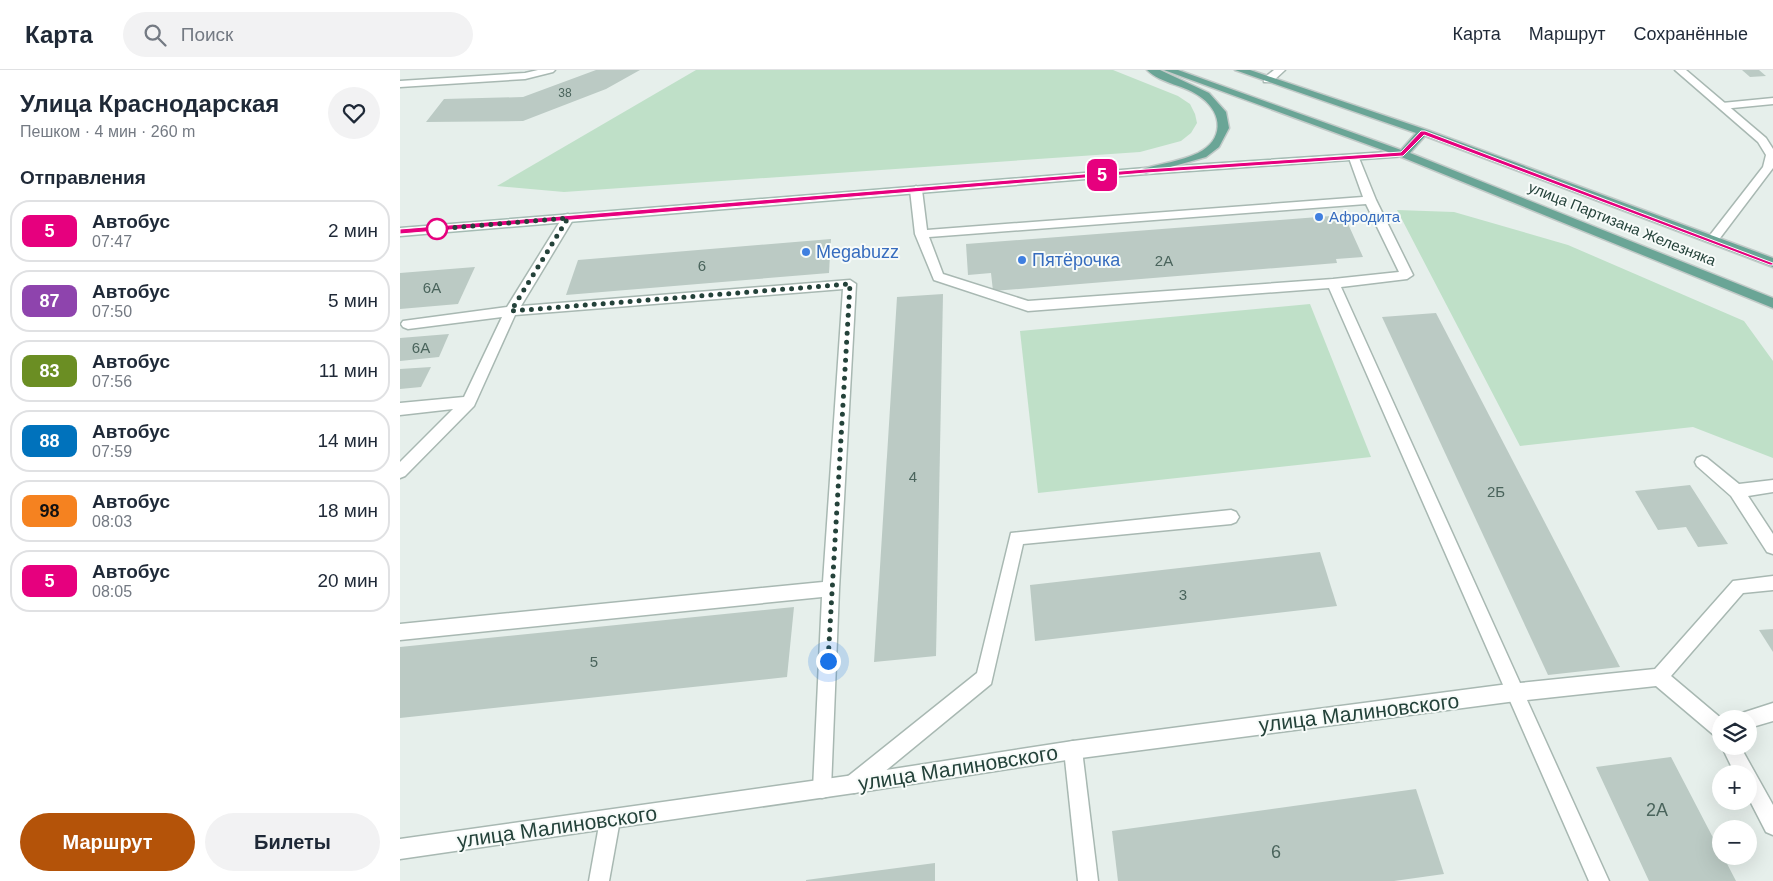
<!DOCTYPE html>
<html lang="ru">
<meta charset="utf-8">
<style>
:root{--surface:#fff;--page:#f2f2f3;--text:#1f2937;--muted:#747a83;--line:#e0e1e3;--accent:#b45309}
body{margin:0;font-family:Arial,sans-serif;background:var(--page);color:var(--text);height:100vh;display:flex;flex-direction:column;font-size:19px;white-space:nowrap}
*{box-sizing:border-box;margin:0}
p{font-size:16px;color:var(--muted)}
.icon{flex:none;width:28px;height:28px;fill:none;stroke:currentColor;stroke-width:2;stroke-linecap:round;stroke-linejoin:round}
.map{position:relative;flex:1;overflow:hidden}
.panel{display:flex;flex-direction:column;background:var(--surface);width:400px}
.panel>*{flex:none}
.badge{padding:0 10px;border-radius:8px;font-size:18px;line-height:32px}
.tools{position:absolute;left:1312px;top:640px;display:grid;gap:10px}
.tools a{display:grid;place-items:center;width:45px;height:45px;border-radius:50%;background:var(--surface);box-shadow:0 5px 20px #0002;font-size:25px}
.you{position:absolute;width:25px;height:25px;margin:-12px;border:4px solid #fff;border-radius:50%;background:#1a73e8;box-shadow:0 0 0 8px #1a73e833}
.map>.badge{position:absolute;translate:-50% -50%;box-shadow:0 0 0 2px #fff}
h2{padding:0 20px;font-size:19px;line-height:45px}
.round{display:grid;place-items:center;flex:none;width:52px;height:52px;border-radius:26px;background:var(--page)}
.summary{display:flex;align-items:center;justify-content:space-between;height:85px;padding:0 20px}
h1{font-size:24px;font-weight:600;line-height:38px}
.cta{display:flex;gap:10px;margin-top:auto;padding:10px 20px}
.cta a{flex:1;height:58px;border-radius:30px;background:var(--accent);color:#fff;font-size:20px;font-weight:600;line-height:58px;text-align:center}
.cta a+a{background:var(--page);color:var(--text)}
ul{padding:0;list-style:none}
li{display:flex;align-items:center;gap:15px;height:62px;margin:0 10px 8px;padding:0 10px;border:2px solid var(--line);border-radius:20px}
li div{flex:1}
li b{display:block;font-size:19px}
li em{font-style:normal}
li .badge{min-width:55px;font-weight:700;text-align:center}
header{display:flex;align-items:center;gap:30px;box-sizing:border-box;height:70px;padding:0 25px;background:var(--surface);border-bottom:1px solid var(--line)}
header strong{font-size:24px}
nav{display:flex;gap:28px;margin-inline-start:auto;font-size:18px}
.search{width:350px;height:45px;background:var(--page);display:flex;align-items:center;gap:12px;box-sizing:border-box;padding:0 18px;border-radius:28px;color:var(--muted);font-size:19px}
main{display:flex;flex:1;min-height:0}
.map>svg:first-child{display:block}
.green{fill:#bfe0c8}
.building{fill:#bbcac4}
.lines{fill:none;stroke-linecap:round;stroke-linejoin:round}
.service-casing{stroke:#a8b8b2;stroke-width:3}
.minor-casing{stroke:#a8b8b2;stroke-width:3}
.secondary-casing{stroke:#a4bbb3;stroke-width:3}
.primary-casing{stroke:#c2cac8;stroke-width:3}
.service{fill:#fff;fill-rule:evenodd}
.minor{fill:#fff;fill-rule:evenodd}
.secondary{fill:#fff;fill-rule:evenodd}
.primary{fill:#6aa596;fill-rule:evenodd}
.line{fill:#e6007e;stroke:#fff}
.walk{stroke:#24423a;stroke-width:5;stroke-dasharray:0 9}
.shop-dot{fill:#3f7fe0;stroke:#f7fbf9;stroke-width:2}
.stop-dot{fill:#fff;stroke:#e6007e;stroke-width:2.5}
.labels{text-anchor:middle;stroke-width:4;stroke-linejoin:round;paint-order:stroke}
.far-number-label{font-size:12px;fill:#4a645c}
.far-shop-label{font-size:15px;fill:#366cbe;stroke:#f7fbf9;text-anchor:start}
.far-street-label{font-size:15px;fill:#24423a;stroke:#f7fbf9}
.number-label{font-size:15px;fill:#4a645c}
.shop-label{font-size:18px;fill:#366cbe;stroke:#f7fbf9;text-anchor:start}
.near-number-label{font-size:18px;fill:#4a645c}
.near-street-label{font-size:21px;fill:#24423a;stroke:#f7fbf9}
</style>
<header>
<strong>Карта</strong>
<div class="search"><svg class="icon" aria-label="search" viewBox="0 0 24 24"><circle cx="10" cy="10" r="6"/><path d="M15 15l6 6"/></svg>Поиск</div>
<nav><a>Карта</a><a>Маршрут</a><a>Сохранённые</a></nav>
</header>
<main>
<section class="panel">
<div class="summary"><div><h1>Улица Краснодарская</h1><p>Пешком · 4 мин · 260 m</p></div><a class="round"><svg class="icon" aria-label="heart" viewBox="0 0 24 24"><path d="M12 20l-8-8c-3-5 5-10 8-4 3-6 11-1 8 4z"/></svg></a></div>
<h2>Отправления</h2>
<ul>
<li><span class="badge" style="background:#e6007e;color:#fff">5</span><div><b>Автобус</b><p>07:47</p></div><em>2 мин</em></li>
<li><span class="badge" style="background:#8e44ad;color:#fff">87</span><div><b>Автобус</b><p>07:50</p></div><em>5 мин</em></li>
<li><span class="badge" style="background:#6b8e23;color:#fff">83</span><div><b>Автобус</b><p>07:56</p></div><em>11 мин</em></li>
<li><span class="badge" style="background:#0072bc;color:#fff">88</span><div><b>Автобус</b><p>07:59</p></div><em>14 мин</em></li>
<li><span class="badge" style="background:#f58220;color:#111">98</span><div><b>Автобус</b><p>08:03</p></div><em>18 мин</em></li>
<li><span class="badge" style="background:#e6007e;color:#fff">5</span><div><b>Автобус</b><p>08:05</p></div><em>20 мин</em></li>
</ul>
<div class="cta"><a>Маршрут</a><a>Билеты</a></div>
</section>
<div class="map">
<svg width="1373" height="811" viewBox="0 0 1373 811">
<rect width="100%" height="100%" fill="#e6efeb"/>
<g class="green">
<polygon points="296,0 713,0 778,26 790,34 795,44 797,53 791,63 781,71 740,82 164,122 97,116"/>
<polygon points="997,140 1054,142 1168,175 1344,251 1373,291 1373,388 1293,357 1120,376"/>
<polygon points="910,234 971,387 638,423 620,261"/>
</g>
<g class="building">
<polygon points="196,0 240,0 206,19 123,51 26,52 44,29 123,27"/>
<polygon points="1342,0 1359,0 1366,6 1350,7"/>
<polygon points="944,145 963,187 936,189 937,193 593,221 591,203 568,205 566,174"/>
<polygon points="431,169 429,203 166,225 178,190"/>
<polygon points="75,197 58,234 0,239 0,203"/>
<polygon points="543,224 536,586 474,592 497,227"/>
<polygon points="1036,243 1220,597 1148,605 982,247"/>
<polygon points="49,264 39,287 0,291 0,268"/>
<polygon points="31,297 21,317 0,319 0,299"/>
<polygon points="1290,415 1328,474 1298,477 1286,457 1258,460 1235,421"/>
<polygon points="920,482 937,536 635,571 630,515"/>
<polygon points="394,537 387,607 0,648 0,577"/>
<polygon points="1373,559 1373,582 1359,560"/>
<polygon points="1271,687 1321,783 1321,786 1323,786 1336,811 1249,811 1196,697"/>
<polygon points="1016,719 1044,804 994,811 718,811 712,761"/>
<polygon points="535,793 535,811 406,811 406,810"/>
</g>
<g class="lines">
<defs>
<g id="service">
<polygon points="138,0 155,0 153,2 125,9 0,17 0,11 125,3"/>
<polygon points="874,0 885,0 872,12 864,12 864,8"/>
<polygon points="1373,28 1373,34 1322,39 1317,36 1322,33"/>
<path d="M954,85L959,88L976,130L1013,205L1007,209L941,217L1120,613L1255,599L1333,511L1373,506V520L1343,523L1271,606L1322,649L1321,669L1315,666L1256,616L1127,630L1209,811H1189L929,218L628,241L534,210L515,164L510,120L516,116L522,120L527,160L963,127L949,88ZM966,134L999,202L933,209L628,231L543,204L529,167Z"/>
<polygon points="168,144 174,148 121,236 450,210 456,214 439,519 431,719 429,726 422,728 415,726 413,719 422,527 0,570 0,554 423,512 443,219 115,245 74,336 5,406 0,408 0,392 53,339 0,345 0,333 64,327 102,247 8,259 3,257 1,254 3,251 107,237 164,145"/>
<polygon points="1302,386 1307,388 1339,414 1373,410 1373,422 1348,426 1373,464 1373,484 1367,482 1331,426 1297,396 1295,392 1297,388"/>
<polygon points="831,440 836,442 839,447 836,452 831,454 623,474 591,614 461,721 454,723 447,721 445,714 447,707 577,603 611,463"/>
<polygon points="1373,633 1373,651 1349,658 1349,649 1339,649 1342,643"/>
<polygon points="673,671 680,673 682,680 698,811 678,811 664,680 666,673"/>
<polygon points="1321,675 1340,676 1373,735 1373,765 1366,762 1349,729 1349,704 1335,704"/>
<polygon points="210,740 217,743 220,750 209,811 189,811 200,750 203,743"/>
</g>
<g id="minor">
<polygon points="1275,0 1286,0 1366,68 1373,79 1373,98 1317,172 1313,173 1307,169 1363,97 1366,85 1358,72"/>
<polygon points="1116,613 1122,616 1125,622 1122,628 1116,631 673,689 454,723 0,789 0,769 454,705 673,671"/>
</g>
<polygon id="secondary" points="1003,81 1007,82 1008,84 1007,86 746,104 0,166 0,158 746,98"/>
<g id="primary">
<path d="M747,0H760L809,23L826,42L829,58L819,77L806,87L746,104L742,103L740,101L742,99C760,94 781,91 798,83C824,70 823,44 802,28C786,15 761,14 747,0Z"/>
<polygon points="764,0 778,0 1001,80 1016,63 835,0 850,0 1027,60 1373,188 1373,197 1025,66 1010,83 1373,228 1373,238 999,86"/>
</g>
</defs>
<use href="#service" class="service-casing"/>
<use href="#minor" class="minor-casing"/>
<use href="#secondary" class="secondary-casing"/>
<use href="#primary" class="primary-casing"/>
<use href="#service" class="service"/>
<use href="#minor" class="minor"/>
<use href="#secondary" class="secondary"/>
<use href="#primary" class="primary"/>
</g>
<polygon class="line" points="1021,61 1025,61 1373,193 1373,195 1370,195 1024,65 1003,86 746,103 0,164 0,159 746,99 1001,82"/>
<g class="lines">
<polyline class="walk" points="37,159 168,148 111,241 450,214 428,591"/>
</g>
<g class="shop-dot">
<circle cx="919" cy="147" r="5"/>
<circle cx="406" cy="182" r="5"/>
<circle cx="622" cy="190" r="5"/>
</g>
<circle class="stop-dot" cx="37" cy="159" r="10"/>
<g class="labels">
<g class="far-number-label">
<text x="165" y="27">38</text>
</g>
<g class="far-shop-label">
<text x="929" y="152">Афродита</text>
</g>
<g class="far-street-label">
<text transform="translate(1222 154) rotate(22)" y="5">улица Партизана Железняка</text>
</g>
<g class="number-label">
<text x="764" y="196">2А</text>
<text x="302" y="201">6</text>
<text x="32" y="223">6А</text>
<text x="21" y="283">6А</text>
<text x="513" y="412">4</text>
<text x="1096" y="427">2Б</text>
<text x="783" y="530">3</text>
<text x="194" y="597">5</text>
</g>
<g class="shop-label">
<text x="416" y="188">Megabuzz</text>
<text x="632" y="196">Пятёрочка</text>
</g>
<g class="near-number-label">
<text x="1257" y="746">2А</text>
<text x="876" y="788">6</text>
</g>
<g class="near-street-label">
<text transform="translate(959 643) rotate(-7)" y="7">улица Малиновского</text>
<text transform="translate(558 698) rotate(-9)" y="7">улица Малиновского</text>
<text transform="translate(157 757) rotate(-8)" y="7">улица Малиновского</text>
</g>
</g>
</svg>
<div class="tools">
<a><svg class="icon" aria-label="layers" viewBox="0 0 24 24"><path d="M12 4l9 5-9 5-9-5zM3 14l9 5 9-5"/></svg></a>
<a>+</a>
<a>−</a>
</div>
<div class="you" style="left:428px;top:591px"></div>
<b class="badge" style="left:702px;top:105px;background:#e6007e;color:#fff">5</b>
</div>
</main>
